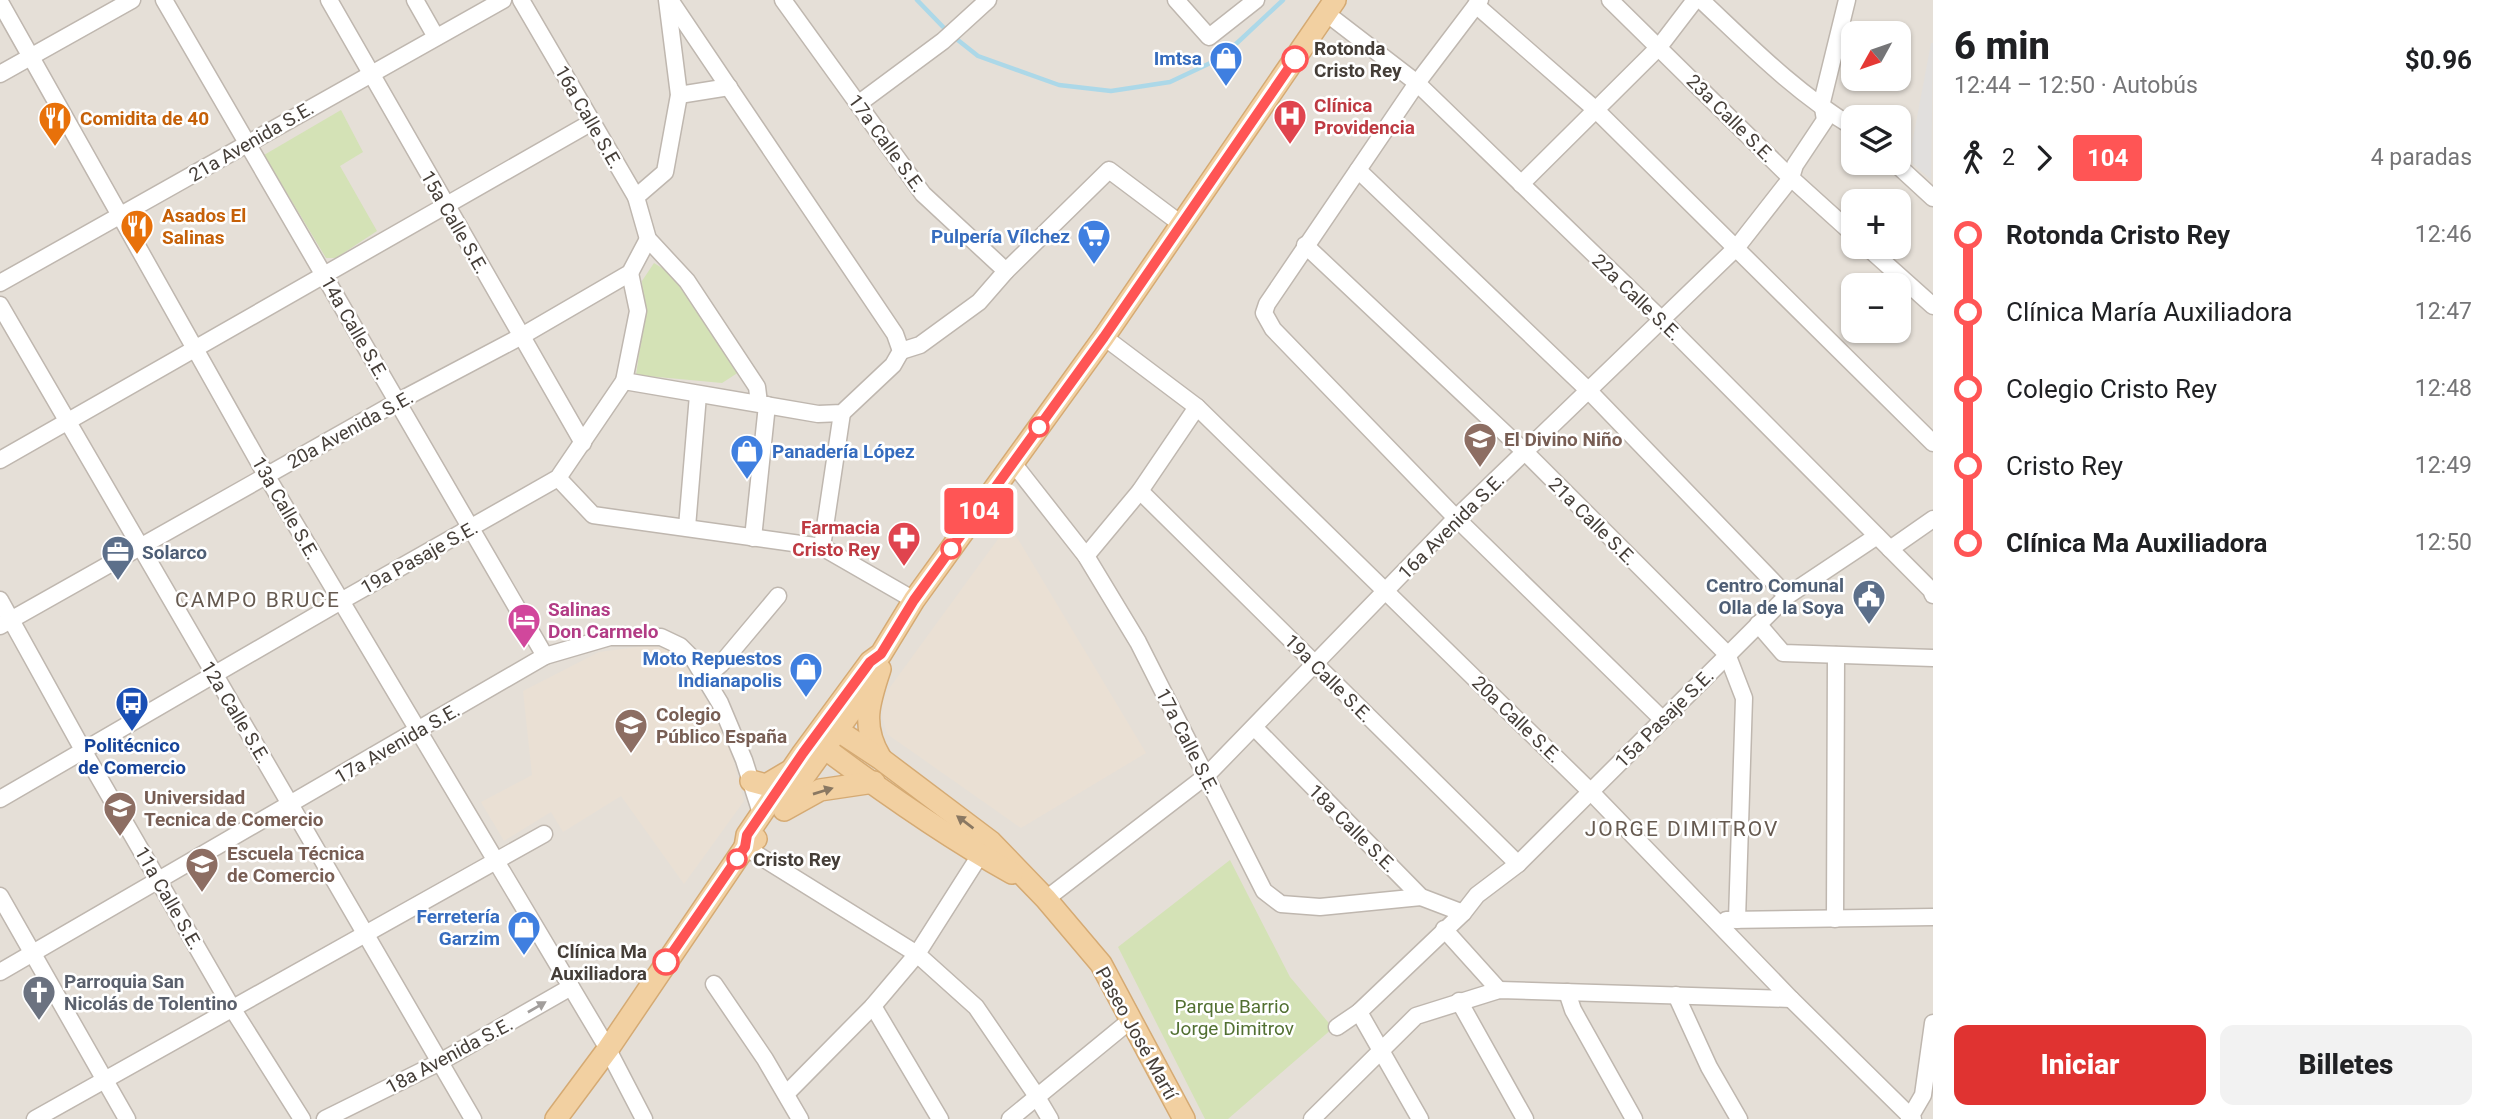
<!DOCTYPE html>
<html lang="es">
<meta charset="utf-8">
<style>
:root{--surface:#fff;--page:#f2f2f2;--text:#202124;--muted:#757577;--accent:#e03331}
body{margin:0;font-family:Roboto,sans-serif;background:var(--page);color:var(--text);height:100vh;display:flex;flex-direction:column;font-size:26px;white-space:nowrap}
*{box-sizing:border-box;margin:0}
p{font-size:23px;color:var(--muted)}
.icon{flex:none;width:38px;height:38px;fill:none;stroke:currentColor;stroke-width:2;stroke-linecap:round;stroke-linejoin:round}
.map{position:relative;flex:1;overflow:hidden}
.drawer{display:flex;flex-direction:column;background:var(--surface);width:560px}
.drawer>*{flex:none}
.badge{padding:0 14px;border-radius:5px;font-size:24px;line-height:46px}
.needle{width:46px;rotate:230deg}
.fabs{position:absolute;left:1841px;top:21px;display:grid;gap:14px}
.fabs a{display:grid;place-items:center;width:70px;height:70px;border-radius:14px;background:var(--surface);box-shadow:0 2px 5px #0004;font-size:35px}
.map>.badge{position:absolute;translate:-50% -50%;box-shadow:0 0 0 4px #fff}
.legs{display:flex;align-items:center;gap:10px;height:77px;padding:0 21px;font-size:23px}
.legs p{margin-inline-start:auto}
.overview{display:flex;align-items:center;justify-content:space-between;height:119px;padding:0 21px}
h1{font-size:38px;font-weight:800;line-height:52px}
.button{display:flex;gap:14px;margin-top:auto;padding:14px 21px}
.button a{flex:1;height:80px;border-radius:14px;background:var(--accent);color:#fff;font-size:28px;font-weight:800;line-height:80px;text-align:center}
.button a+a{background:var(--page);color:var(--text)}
ul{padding:0 21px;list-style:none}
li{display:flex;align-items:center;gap:24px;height:77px;font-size:26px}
li i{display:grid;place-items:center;width:10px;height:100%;margin:0 9px;background:currentColor}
li i::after{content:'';width:18px;height:18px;margin:-9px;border:5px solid;border-radius:50%;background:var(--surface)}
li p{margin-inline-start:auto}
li:first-child i{background:linear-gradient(#0000 50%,currentColor 0)}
li:last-child i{background:linear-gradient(currentColor 50%,#0000 0)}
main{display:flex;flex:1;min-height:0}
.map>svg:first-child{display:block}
.residential{fill:#e5dfd7;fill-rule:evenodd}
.education{fill:#eae0d4}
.green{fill:#d4e2b6}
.parking{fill:#e1dfdd}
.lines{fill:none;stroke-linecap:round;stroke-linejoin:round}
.stream{stroke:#acd8e8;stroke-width:4.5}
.minor-casing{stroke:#bfb7af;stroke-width:19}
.major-casing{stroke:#d5aa73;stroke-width:24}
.minor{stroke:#fff;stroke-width:16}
.major{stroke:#f2d0a1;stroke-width:21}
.oneway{fill:#8a7862}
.oneway2{fill:#a29e9c}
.line-1-casing{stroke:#fff;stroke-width:16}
.line-1{stroke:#f55;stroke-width:10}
.stop-1-dot{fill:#fff;stroke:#f55;stroke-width:3.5}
.labels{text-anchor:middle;stroke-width:5;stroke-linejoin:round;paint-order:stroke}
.stop-label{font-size:19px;font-weight:bold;fill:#453e38;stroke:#fff;text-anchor:start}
.shop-label{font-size:19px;font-weight:bold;fill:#366cbe;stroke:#fff;text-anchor:end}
.health-label{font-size:19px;font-weight:bold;fill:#be3a42;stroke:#fff;text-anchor:start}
.street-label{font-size:19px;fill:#453e38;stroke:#fff}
.food-label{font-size:19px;font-weight:bold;fill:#c56008;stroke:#fff;text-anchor:start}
.education-label{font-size:19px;font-weight:bold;fill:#785e54;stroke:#fff;text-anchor:start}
.service-label{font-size:19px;font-weight:bold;fill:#4e5e75;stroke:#fff;text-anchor:start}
.hotel-label{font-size:19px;font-weight:bold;fill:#b23c85;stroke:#fff;text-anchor:start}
.transit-label{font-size:19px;font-weight:bold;fill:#164399;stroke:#fff}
.worship-label{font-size:19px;font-weight:bold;fill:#5b616d;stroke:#fff;text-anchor:start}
.park-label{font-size:19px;fill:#527032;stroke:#fff}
.neighbourhood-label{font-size:21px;letter-spacing:2px;fill:#665a50;stroke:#fff}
</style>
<main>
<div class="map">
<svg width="1933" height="1119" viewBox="0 0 1933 1119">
<rect width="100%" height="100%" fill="#f2eee8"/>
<path class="residential" d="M0,0H1933V1119H0ZM1853,33H1899V79H1853ZM1853,117H1899V163H1853ZM1853,201H1899V247H1853ZM1853,285H1899V331H1853Z"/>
<g class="education">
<polygon points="1009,524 1146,753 1021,828 887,734 882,717 883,702 888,690"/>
<polygon points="652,645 679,654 727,735 744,801 684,884 621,796 563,832 551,812 504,841 481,802 532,775 523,691 599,652"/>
</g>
<g class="green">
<polygon points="341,110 363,152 340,166 377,231 336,258 326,258 264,155"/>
<polygon points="654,263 670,273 739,372 722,383 636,375 644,319 642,281"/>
<polygon points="1230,860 1290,977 1333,1028 1228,1119 1205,1119 1118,947"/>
</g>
<polygon class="parking" points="1931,43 1933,43 1931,180 1913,164 1912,144"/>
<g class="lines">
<g class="stream">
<polyline points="917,0 947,31"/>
<polyline points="954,37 978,56 1059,85 1111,91 1170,82 1221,58 1283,0"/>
</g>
<defs>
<g id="minor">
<polyline points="164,0 545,656"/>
<polyline points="329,0 583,443"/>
<polyline points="415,0 436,37"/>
<polyline points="521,0 636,197 648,239 687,281 757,387 759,403"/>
<polyline points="783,0 923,194 1006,271"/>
<polyline points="1176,0 1209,37 1256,0"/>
<polyline points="1480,0 1417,83 1267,304 1264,313 1273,329 1456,518 1662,719"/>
<polyline points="1610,0 1791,178 1853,234"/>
<path d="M1701,0C1750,46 1796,93 1853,127"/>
<polyline points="0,2 266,475 605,1044 644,1119"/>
<polyline points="1476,5 1596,110 1933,443"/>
<polyline points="1326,13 1417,83 1662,320 1931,590 1933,595"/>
<polyline points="0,74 132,0"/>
<polyline points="679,95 729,87"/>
<polyline points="858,104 943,41 988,0"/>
<polyline points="1895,163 1933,198"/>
<polyline points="1358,170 1589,391 1787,596"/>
<polyline points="1521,184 1659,47 1695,0"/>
<polyline points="636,197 665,172 679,95 667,0"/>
<polyline points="1305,245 1525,452 1727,654 1744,698 1737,920"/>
<polyline points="1867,247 1933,306"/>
<polyline points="0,283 503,0"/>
<polyline points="0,305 473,1119"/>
<polyline points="1104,337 1197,407 1591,792 1791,999 1913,1119"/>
<polyline points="901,351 920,345 979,302 1006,271 1109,170 1181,224"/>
<polyline points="624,381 818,414 842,413 893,365 901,351 895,334 670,0"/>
<polyline points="0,460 592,122"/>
<polyline points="1013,463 1086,556 1138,642 1264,891 1281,904 1320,907 1421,897"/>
<polyline points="558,478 593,515 822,547 914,600"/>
<polyline points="1140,491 1518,864"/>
<polyline points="687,527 698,395"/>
<polyline points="753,538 767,405"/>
<polyline points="822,547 842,413"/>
<polyline points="1890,549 1933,519"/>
<polyline points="1086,556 1140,491 1197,407"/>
<polyline points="0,600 83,750 232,1008 302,1119"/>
<polyline points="1758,624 1783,653 1933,658"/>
<polyline points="0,626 397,402 520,337 630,273 648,239"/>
<polyline points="706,677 721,664 778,596"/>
<polyline points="1254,727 1421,897 1463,913"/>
<polyline points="0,799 341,601 558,478 624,381 638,311 630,273"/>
<polyline points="745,847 917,954 976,1007 1034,1092 1050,1119"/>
<polyline points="0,896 127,1119"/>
<polyline points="1046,899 1206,776 1456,518 1737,247 1791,178 1795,165 1825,120 1822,102 1847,0"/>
<polyline points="1835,919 1836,655"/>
<polyline points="1726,920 1933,917"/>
<polyline points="1444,929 1499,990"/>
<polyline points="0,972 545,656 610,637 661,637 680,646 694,660 720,703 744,760 761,813"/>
<polyline points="714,984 765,1059 800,1119"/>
<polyline points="1567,992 1573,1010 1634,1119"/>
<polyline points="1676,995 1709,1067 1739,1119"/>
<polyline points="1459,1001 1525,1119"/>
<polyline points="873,1006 940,1119"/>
<polyline points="1359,1012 1420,1119"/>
<polyline points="1337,1027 1359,1012 1463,913 1477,895 1518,864 1787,596 1877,536"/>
<polyline points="786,1094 873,1006 917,954 980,855"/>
<polyline points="35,1119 544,834"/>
<polyline points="325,1119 440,1062 571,987"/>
<polyline points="1010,1119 1132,1019"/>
<polyline points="1312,1119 1416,1016 1499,990 1791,999"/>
<polyline points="1909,1119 1923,1095 1933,1023"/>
</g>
<g id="major">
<path d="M880,669C869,702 861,725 880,757"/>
<polyline points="828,724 881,759 991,842 1046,899 1101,964 1184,1119"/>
<path d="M815,741C876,787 945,836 1012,873"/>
<polyline points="751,781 766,785 788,772"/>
<polyline points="787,800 862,696"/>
<polyline points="784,810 820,790 874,782"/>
<polyline points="745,847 747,835 803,753 870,662 881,654 914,600 1104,337 1335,0"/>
<polyline points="556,1119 608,1049 745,847 756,839"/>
</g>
</defs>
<use href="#minor" class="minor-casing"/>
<use href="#major" class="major-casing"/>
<use href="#minor" class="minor"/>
<use href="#major" class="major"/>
</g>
<defs><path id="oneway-solid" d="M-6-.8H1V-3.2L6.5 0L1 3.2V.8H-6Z" transform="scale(1.75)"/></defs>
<g class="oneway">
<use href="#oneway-solid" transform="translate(823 791) rotate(-17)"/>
<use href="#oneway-solid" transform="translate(965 822) rotate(-143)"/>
</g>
<use class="oneway2" href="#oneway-solid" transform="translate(537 1007) rotate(-30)"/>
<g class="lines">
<defs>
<polyline id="line-1" points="666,962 745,847 747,835 803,753 870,662 881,654 914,600 1104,337 1295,59"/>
</defs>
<use href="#line-1" class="line-1-casing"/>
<use href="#line-1" class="line-1"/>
</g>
<defs>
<symbol id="shop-pin" viewBox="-11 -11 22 30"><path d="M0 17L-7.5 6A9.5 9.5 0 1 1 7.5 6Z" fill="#3f7fe0" stroke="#fff"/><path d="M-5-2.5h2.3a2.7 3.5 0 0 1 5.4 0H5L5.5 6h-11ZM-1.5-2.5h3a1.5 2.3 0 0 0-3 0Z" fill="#fff"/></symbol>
<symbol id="hospital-pin" viewBox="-11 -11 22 30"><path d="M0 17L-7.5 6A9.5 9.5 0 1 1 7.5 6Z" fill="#e0444e" stroke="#fff"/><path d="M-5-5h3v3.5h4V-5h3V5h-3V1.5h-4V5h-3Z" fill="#fff"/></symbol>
<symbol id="restaurant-pin" viewBox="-11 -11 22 30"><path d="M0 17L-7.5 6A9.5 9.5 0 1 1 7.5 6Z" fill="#e8710a" stroke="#fff"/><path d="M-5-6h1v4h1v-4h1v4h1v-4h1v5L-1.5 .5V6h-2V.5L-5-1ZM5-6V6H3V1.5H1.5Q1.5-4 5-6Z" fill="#fff"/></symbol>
<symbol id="supermarket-pin" viewBox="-11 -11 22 30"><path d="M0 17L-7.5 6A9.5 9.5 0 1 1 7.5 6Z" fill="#3f7fe0" stroke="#fff"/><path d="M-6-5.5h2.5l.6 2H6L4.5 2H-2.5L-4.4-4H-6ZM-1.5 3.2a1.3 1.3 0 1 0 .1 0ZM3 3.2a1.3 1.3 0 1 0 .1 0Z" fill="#fff"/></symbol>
<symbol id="school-pin" viewBox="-11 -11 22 30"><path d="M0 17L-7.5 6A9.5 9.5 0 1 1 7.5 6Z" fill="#8d6e63" stroke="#fff"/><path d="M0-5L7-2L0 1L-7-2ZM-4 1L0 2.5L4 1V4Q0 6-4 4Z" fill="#fff"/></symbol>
<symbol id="pharmacy-pin" viewBox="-11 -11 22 30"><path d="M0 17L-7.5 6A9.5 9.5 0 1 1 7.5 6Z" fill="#e0444e" stroke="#fff"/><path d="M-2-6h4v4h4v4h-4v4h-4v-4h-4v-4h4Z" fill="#fff"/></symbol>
<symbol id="office-pin" viewBox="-11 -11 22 30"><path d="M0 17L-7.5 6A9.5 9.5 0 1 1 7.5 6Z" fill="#5c6f8a" stroke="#fff"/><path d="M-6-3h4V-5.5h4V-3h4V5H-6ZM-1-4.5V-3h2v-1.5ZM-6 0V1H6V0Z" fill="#fff"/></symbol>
<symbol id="civic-pin" viewBox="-11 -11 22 30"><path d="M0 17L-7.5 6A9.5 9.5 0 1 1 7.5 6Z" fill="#5c6f8a" stroke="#fff"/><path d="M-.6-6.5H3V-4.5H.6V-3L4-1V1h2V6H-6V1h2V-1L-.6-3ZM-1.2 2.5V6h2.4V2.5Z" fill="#fff"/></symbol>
<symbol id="hotel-pin" viewBox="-11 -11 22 30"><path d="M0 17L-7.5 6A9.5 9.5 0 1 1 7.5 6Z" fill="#d1479c" stroke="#fff"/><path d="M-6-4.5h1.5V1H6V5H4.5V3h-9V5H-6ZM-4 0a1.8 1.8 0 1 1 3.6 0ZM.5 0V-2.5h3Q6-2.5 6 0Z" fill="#fff"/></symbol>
<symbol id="bus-pin" viewBox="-11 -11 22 30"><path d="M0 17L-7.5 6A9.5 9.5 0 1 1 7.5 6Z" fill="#1a4fb4" stroke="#fff"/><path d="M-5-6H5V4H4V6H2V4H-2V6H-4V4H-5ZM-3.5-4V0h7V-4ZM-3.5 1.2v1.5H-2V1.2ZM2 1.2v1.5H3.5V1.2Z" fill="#fff"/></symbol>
<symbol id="university-pin" viewBox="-11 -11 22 30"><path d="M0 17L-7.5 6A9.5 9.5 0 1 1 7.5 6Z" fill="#8d6e63" stroke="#fff"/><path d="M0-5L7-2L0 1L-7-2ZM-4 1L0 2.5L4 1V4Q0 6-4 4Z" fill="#fff"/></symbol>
<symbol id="church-pin" viewBox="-11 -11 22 30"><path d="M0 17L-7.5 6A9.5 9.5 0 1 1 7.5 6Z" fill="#6b7280" stroke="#fff"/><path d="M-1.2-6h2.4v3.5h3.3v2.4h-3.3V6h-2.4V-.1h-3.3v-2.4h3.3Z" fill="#fff"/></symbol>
</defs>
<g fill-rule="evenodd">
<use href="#shop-pin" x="1207" y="39" width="38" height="52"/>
<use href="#hospital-pin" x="1271" y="97" width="38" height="52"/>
<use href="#restaurant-pin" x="36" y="99" width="38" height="52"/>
<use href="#restaurant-pin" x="118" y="207" width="38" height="52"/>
<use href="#supermarket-pin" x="1075" y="217" width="38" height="52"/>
<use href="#school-pin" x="1461" y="420" width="38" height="52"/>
<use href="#shop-pin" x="728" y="432" width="38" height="52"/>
<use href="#pharmacy-pin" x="885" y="519" width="38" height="52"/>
<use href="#office-pin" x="99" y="533" width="38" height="52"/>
<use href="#civic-pin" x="1850" y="577" width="38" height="52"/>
<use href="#hotel-pin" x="505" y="601" width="38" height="52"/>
<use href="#shop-pin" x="787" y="650" width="38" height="52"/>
<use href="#bus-pin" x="113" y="684" width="38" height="52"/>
<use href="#school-pin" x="612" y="706" width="38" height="52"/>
<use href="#university-pin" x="101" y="789" width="38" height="52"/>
<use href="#school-pin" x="183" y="845" width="38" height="52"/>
<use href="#shop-pin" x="505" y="908" width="38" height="52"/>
<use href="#church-pin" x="20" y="973" width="38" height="52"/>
</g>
<g class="stop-1-dot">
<circle cx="1295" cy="59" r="12"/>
<circle cx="1039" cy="427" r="9"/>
<circle cx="951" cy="549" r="9"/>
<circle cx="737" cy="859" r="9"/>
<circle cx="666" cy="962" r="12"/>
</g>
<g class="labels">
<g class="stop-label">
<text x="1314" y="55">Rotonda<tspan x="1314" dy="22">Cristo Rey</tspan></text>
<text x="753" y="866">Cristo Rey</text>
<text x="647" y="958" text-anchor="end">Clínica Ma<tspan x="647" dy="22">Auxiliadora</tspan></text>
</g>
<g class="shop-label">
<text x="1202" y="65">Imtsa</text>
<text x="1070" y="243">Pulpería Vílchez</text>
<text x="772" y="458" text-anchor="start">Panadería López</text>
<text x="782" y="665">Moto Repuestos<tspan x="782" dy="22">Indianapolis</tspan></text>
<text x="500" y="923">Ferretería<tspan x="500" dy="22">Garzim</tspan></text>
</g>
<g class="health-label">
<text x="1314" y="112">Clínica<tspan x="1314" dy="22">Providencia</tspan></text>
<text x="880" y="534" text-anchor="end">Farmacia<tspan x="880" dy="22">Cristo Rey</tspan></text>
</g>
<g class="street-label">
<text transform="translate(589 117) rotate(60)" y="7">16a Calle S.E.</text>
<text transform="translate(1731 118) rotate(45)" y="7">23a Calle S.E.</text>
<text transform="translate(251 141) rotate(-30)" y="7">21a Avenida S.E.</text>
<text transform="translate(887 143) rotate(54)" y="7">17a Calle S.E.</text>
<text transform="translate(455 222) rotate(60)" y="7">15a Calle S.E.</text>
<text transform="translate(1637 297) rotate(44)" y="7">22a Calle S.E.</text>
<text transform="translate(355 328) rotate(60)" y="7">14a Calle S.E.</text>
<text transform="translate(350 429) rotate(-29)" y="7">20a Avenida S.E.</text>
<text transform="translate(286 508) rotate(60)" y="7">13a Calle S.E.</text>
<text transform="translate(1593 521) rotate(45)" y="7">21a Calle S.E.</text>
<text transform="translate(1451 526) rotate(-45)" y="7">16a Avenida S.E.</text>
<text transform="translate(419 557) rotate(-29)" y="7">19a Pasaje S.E.</text>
<text transform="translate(1329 678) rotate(45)" y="7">19a Calle S.E.</text>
<text transform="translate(236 712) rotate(59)" y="7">12a Calle S.E.</text>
<text transform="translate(1664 718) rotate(-45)" y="7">15a Pasaje S.E.</text>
<text transform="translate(1517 719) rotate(44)" y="7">20a Calle S.E.</text>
<text transform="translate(1188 741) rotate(63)" y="7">17a Calle S.E.</text>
<text transform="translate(397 743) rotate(-30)" y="7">17a Avenida S.E.</text>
<text transform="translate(1353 828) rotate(45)" y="7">18a Calle S.E.</text>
<text transform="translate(169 898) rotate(60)" y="7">11a Calle S.E.</text>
<text transform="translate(1137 1033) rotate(61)" y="7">Paseo José Martí</text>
<text transform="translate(449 1055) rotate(-28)" y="7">18a Avenida S.E.</text>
</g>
<g class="food-label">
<text x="80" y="125">Comidita de 40</text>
<text x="162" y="222">Asados El<tspan x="162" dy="22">Salinas</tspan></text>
</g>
<g class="education-label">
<text x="1504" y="446">El Divino Niño</text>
<text x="656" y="721">Colegio<tspan x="656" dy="22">Público España</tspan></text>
<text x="144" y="804">Universidad<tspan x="144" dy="22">Tecnica de Comercio</tspan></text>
<text x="227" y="860">Escuela Técnica<tspan x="227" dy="22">de Comercio</tspan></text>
</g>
<g class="service-label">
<text x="142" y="559">Solarco</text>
<text x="1844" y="592" text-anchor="end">Centro Comunal<tspan x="1844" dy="22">Olla de la Soya</tspan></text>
</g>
<g class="hotel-label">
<text x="548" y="616">Salinas<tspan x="548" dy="22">Don Carmelo</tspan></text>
</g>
<g class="transit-label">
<text x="132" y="752">Politécnico<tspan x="132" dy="22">de Comercio</tspan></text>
</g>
<g class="worship-label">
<text x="64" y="988">Parroquia San<tspan x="64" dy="22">Nicolás de Tolentino</tspan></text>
</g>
<g class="park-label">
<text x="1232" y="1013">Parque Barrio<tspan x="1232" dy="22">Jorge Dimitrov</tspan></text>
</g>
<g class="neighbourhood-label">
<text x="258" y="607">CAMPO BRUCE</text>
<text x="1682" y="836">JORGE DIMITROV</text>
</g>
</g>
</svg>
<div class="fabs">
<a><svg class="needle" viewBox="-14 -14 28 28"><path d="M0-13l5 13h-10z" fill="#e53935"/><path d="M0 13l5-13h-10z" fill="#757577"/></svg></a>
<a><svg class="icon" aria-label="layers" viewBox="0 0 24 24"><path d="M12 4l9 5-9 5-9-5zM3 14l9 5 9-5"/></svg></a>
<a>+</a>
<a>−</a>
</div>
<b class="badge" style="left:979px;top:511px;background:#f55;color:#fff">104</b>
</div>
<section class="drawer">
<div class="overview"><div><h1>6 min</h1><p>12:44 – 12:50 · Autobús</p></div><b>$0.96</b></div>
<div class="legs"><svg class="icon" aria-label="walk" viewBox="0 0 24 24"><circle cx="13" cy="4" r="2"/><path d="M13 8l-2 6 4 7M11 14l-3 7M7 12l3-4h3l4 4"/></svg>2<svg class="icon" aria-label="forward" viewBox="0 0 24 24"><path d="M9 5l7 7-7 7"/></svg><b class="badge" style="background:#f55;color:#fff">104</b><p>4 paradas</p></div>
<ul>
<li><i style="color:#f55"></i><b>Rotonda Cristo Rey</b><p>12:46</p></li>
<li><i style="color:#f55"></i><span>Clínica María Auxiliadora</span><p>12:47</p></li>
<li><i style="color:#f55"></i><span>Colegio Cristo Rey</span><p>12:48</p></li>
<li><i style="color:#f55"></i><span>Cristo Rey</span><p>12:49</p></li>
<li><i style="color:#f55"></i><b>Clínica Ma Auxiliadora</b><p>12:50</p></li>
</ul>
<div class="button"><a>Iniciar</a><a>Billetes</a></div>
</section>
</main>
